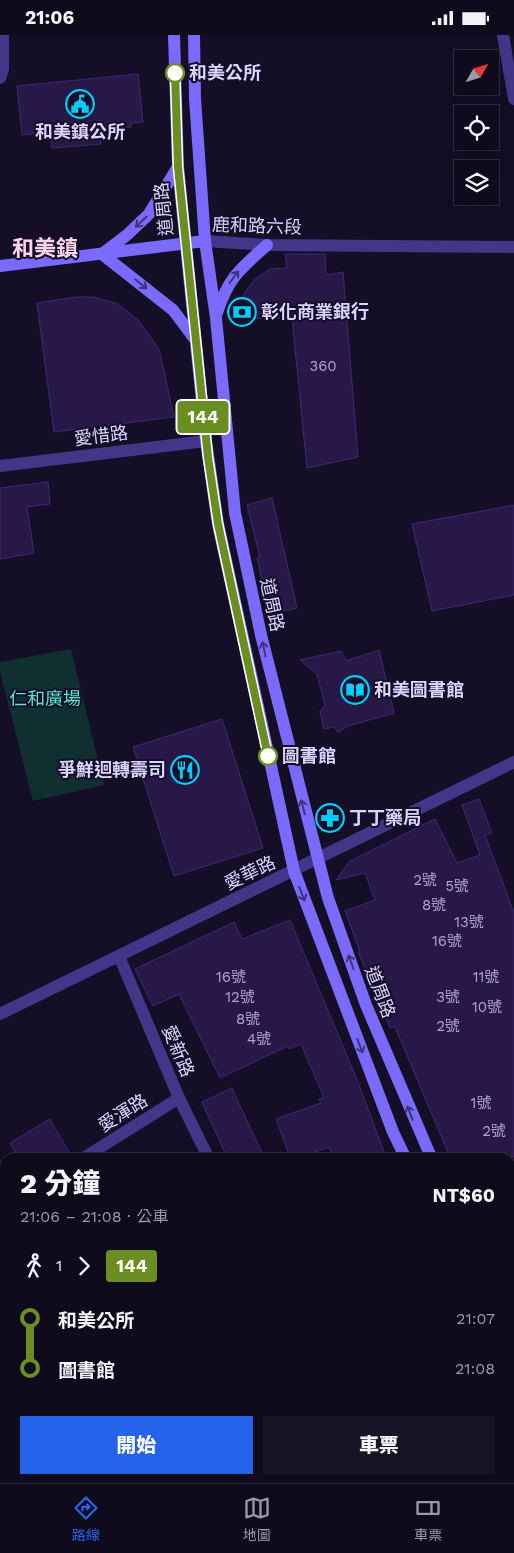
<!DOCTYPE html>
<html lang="zh-TW">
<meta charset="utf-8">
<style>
:root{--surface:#0f0a1c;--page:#181325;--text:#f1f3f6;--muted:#9b9aa3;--line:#2f2b3b;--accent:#2563eb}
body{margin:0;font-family:"Work Sans","Noto Sans TC",sans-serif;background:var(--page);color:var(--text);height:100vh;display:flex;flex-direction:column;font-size:19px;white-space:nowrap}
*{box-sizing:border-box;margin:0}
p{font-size:16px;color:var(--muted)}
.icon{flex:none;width:28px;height:28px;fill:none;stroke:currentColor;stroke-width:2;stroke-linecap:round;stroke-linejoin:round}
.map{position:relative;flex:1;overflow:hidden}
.drawer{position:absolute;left:0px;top:1118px;width:515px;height:331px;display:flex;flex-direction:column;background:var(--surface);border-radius:15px 15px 0 0;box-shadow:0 5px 20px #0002,0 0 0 1px var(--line)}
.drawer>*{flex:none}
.badge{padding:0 10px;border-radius:4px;font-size:18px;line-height:32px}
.needle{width:32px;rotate:51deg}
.buttons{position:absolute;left:454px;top:15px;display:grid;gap:10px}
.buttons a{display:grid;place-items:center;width:45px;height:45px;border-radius:0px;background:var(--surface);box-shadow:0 5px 20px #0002,0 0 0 1px var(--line);font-size:25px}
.map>.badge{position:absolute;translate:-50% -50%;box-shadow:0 0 0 2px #fff}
.legs{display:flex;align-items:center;gap:8px;height:55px;padding:0 20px;font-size:16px}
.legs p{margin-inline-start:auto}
.overview{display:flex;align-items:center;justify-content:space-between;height:85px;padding:0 20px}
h1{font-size:28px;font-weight:800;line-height:38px}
.primary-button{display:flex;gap:10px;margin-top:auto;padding:10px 20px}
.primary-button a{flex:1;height:58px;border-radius:0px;background:var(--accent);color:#fff;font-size:20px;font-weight:800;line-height:58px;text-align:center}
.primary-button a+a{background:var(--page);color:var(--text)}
ul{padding:0 20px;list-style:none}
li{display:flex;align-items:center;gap:18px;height:50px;font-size:19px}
li i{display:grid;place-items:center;width:8px;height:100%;margin:0 6px;background:currentColor}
li i::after{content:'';width:12px;height:12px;margin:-6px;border:4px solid;border-radius:50%;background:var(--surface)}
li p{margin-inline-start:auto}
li:first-child i{background:linear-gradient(#0000 50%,currentColor 0)}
li:last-child i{background:linear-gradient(currentColor 50%,#0000 0)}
.status{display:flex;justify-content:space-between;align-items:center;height:35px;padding:0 25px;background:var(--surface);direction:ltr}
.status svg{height:14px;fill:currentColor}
.dock{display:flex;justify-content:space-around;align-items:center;height:70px;border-top:1px solid var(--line);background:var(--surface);font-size:14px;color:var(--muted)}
.dock a{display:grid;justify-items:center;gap:2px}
.dock .on{color:var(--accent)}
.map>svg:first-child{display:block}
.green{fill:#102f31}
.building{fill:#271848;stroke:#3f2976}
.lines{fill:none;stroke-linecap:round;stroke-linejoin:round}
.minor{stroke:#413688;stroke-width:12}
.tertiary{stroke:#413688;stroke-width:12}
.secondary{stroke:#7c6aff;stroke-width:12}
.oneway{stroke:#3e337d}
.line-1-casing{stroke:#fff;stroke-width:11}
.line-1{stroke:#6b8e23;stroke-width:8}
.stop-1-dot{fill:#fff;stroke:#6b8e23;stroke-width:2.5}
.labels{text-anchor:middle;stroke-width:4;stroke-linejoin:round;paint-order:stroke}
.number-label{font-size:15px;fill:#afa4d1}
.stop-label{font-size:18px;font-weight:bold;fill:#dcd3ff;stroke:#140e26;text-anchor:start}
.poi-label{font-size:18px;font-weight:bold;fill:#dcd3ff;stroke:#140e26;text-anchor:start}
.street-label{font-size:18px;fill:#dcd3ff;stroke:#140e26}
.park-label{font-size:18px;fill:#57e6d0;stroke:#140e26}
.district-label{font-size:22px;font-weight:bold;fill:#ffd5ec;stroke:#140e26}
</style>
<div class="status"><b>21:06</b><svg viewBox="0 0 49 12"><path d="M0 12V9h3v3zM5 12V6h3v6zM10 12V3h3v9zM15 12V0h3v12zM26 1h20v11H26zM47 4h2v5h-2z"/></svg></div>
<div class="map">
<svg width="514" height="1448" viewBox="0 0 514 1448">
<rect width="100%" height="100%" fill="#140e26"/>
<polygon class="green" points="71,614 104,750 33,766 0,637 0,627"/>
<g class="building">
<polygon points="138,39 143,87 131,88 131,92 120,93 121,98 108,99 108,104 100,105 101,109 52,113 50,97 22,100 17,51"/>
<polygon points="285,219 325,219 326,240 343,237 358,422 307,433 292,283 238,284 239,270 246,256 255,244 270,234 287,233"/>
<polygon points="76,262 93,262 118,269 138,285 159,314 174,382 54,397 37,268"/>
<polygon points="48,447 50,469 27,472 34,518 0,524 0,453"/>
<polygon points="272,463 297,573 270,579 257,523 260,522 247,470"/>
<polygon points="514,470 514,560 432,576 412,489"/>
<polygon points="379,615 394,678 348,691 338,697 334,692 324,694 320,676 325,671 317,639 300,625 341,616 346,626"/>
<polygon points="222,684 263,813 174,841 133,712"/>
<polygon points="479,764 492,798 485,800 514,878 514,1122 450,1122 395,992 390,993 358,917 360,916 345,876 375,865 365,838 336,845 350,826 435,784 457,828 480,820 462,770"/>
<polygon points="290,885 358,1047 386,1122 333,1122 329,1112 301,1122 290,1122 276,1084 321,1068 319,1064 324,1063 301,1009 289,1014 288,1011 220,1043 179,959 153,971 135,934 234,887 242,904"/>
<polygon points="232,1053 240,1071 264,1122 227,1122 209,1083 202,1067"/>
<polygon points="50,1084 69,1117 60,1122 18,1122 10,1108"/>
</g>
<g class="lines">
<g class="minor">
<polyline points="503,0 514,64"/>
<polyline points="0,43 3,34 3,0"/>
<polyline points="0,431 206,406"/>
<polyline points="119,921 179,1063 208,1122"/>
<polyline points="0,979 514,727"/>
<polyline points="85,1122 179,1063"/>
<polyline points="0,1175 5,1172"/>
<polyline points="510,1313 514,1309"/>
<polyline points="0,1409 5,1413"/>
<polyline points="40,1444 45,1448"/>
<polyline points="216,1448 219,1444"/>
<polyline points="429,1448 431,1444"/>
</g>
<polyline class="tertiary" points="205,206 267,210 514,212"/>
<g class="secondary">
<polyline points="174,0 178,132 206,406 218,489 294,836 393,1097 405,1122"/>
<polyline points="194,0 195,64 205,206 216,283 235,478 261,600 328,863 366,970 431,1122"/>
<polyline points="178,132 149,179 127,200 102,219 173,275 194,303"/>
<polyline points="0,231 205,206"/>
<path d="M217,278C228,243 240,234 267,210"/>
<polyline points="510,1287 514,1295"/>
<polyline points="510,1341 514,1349"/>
</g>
</g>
<defs><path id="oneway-shaft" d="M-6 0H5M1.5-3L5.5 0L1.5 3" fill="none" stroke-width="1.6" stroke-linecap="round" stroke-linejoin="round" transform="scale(1.25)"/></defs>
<g class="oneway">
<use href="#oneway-shaft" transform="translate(141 187) rotate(136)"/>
<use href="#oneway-shaft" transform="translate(234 242) rotate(-53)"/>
<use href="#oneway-shaft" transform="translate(141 249) rotate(39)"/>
<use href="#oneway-shaft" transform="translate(264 614) rotate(-102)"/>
<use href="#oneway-shaft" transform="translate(303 772) rotate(-104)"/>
<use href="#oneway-shaft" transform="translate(302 859) rotate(69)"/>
<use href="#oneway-shaft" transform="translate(351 927) rotate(-110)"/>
<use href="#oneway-shaft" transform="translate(360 1011) rotate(69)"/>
<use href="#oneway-shaft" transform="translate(410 1078) rotate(-112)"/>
</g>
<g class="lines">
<defs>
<polyline id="line-1" points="175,38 178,132 208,422 218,489 268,721"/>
</defs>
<use href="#line-1" class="line-1-casing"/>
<use href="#line-1" class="line-1"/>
</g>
<defs>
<symbol id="civic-ring" viewBox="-11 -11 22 22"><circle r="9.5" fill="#140e26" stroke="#00ccfe" stroke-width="1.5"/><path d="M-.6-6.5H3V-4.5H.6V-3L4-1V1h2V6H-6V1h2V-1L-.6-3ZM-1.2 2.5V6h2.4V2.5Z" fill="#00ccfe"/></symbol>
<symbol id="bank-ring" viewBox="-11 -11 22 22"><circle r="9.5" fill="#140e26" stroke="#00ccfe" stroke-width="1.5"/><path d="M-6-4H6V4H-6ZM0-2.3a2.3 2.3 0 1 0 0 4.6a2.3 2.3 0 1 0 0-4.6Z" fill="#00ccfe"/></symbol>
<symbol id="library-ring" viewBox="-11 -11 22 22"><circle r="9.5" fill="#140e26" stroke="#00ccfe" stroke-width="1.5"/><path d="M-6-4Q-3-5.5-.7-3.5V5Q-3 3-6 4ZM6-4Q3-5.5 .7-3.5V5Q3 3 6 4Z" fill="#00ccfe"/></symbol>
<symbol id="restaurant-ring" viewBox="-11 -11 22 22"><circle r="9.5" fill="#140e26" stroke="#00ccfe" stroke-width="1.5"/><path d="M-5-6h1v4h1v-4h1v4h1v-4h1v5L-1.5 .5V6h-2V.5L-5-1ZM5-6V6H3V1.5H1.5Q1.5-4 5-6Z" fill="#00ccfe"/></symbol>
<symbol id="pharmacy-ring" viewBox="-11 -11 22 22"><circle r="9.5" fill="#140e26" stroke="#00ccfe" stroke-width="1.5"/><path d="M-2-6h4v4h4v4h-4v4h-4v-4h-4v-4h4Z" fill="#00ccfe"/></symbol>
</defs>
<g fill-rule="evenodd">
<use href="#civic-ring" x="64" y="53" width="32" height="32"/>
<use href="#bank-ring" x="226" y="261" width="32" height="32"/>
<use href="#library-ring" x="339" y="639" width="32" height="32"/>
<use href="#restaurant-ring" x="169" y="719" width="32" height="32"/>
<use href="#pharmacy-ring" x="314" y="767" width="32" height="32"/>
</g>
<g class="stop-1-dot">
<circle cx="175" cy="38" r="9"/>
<circle cx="268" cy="721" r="9"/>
</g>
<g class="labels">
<g class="number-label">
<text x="323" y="336">360</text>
<text x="425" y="850">2號</text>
<text x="457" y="856">5號</text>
<text x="434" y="875">8號</text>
<text x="469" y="892">13號</text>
<text x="447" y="911">16號</text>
<text x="231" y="947">16號</text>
<text x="486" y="947">11號</text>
<text x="240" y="967">12號</text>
<text x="448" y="967">3號</text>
<text x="487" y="977">10號</text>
<text x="248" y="989">8號</text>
<text x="448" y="996">2號</text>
<text x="259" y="1009">4號</text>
<text x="481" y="1073">1號</text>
<text x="494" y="1101">2號</text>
</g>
<g class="stop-label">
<text x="189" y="44">和美公所</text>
<text x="282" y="727">圖書館</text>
</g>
<g class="poi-label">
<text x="80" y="103" text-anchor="middle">和美鎮公所</text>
<text x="261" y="283">彰化商業銀行</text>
<text x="374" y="661">和美圖書館</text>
<text x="166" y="741" text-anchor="end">爭鮮迴轉壽司</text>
<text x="349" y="789">丁丁藥局</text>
</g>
<g class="street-label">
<text transform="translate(164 174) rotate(-96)" y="6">道周路</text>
<text transform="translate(257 191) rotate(2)" y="6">鹿和路六段</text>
<text transform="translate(101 401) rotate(-7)" y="6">愛惜路</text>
<text transform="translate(272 570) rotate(78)" y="6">道周路</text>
<text transform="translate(250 838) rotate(-26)" y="6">愛華路</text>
<text transform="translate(380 957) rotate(69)" y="6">道周路</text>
<text transform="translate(178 1016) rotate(67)" y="6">愛新路</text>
<text transform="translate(123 1078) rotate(-32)" y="6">愛渾路</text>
</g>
<g class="park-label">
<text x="45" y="670">仁和廣場</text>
</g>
<g class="district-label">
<text x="45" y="221">和美鎮</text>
</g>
</g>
</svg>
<div class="buttons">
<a><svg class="needle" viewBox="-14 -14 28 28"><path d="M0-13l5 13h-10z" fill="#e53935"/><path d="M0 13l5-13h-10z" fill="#9b9aa3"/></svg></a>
<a><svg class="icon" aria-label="locate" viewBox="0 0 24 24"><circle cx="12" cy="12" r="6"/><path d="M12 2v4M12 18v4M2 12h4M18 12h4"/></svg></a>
<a><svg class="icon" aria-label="layers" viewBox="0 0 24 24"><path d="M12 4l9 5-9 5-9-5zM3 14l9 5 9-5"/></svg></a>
</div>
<b class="badge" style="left:203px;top:382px;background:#6b8e23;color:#fff">144</b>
<section class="drawer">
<div class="overview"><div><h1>2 分鐘</h1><p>21:06 – 21:08 · 公車</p></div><b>NT$60</b></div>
<div class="legs"><svg class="icon" aria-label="walk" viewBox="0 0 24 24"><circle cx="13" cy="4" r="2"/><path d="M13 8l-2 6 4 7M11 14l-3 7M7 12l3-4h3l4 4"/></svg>1<svg class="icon" aria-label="forward" viewBox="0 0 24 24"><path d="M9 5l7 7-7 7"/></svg><b class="badge" style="background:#6b8e23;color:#fff">144</b></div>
<ul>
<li><i style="color:#6b8e23"></i><b>和美公所</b><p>21:07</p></li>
<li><i style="color:#6b8e23"></i><b>圖書館</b><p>21:08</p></li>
</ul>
<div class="primary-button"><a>開始</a><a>車票</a></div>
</section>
</div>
<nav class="dock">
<a class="on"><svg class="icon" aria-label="directions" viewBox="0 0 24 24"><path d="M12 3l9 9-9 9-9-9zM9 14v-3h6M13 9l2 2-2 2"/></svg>路線</a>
<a><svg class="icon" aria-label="map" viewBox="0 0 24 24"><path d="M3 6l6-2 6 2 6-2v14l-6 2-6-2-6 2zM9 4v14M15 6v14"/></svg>地圖</a>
<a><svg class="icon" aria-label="tickets" viewBox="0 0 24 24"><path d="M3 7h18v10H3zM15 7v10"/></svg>車票</a>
</nav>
